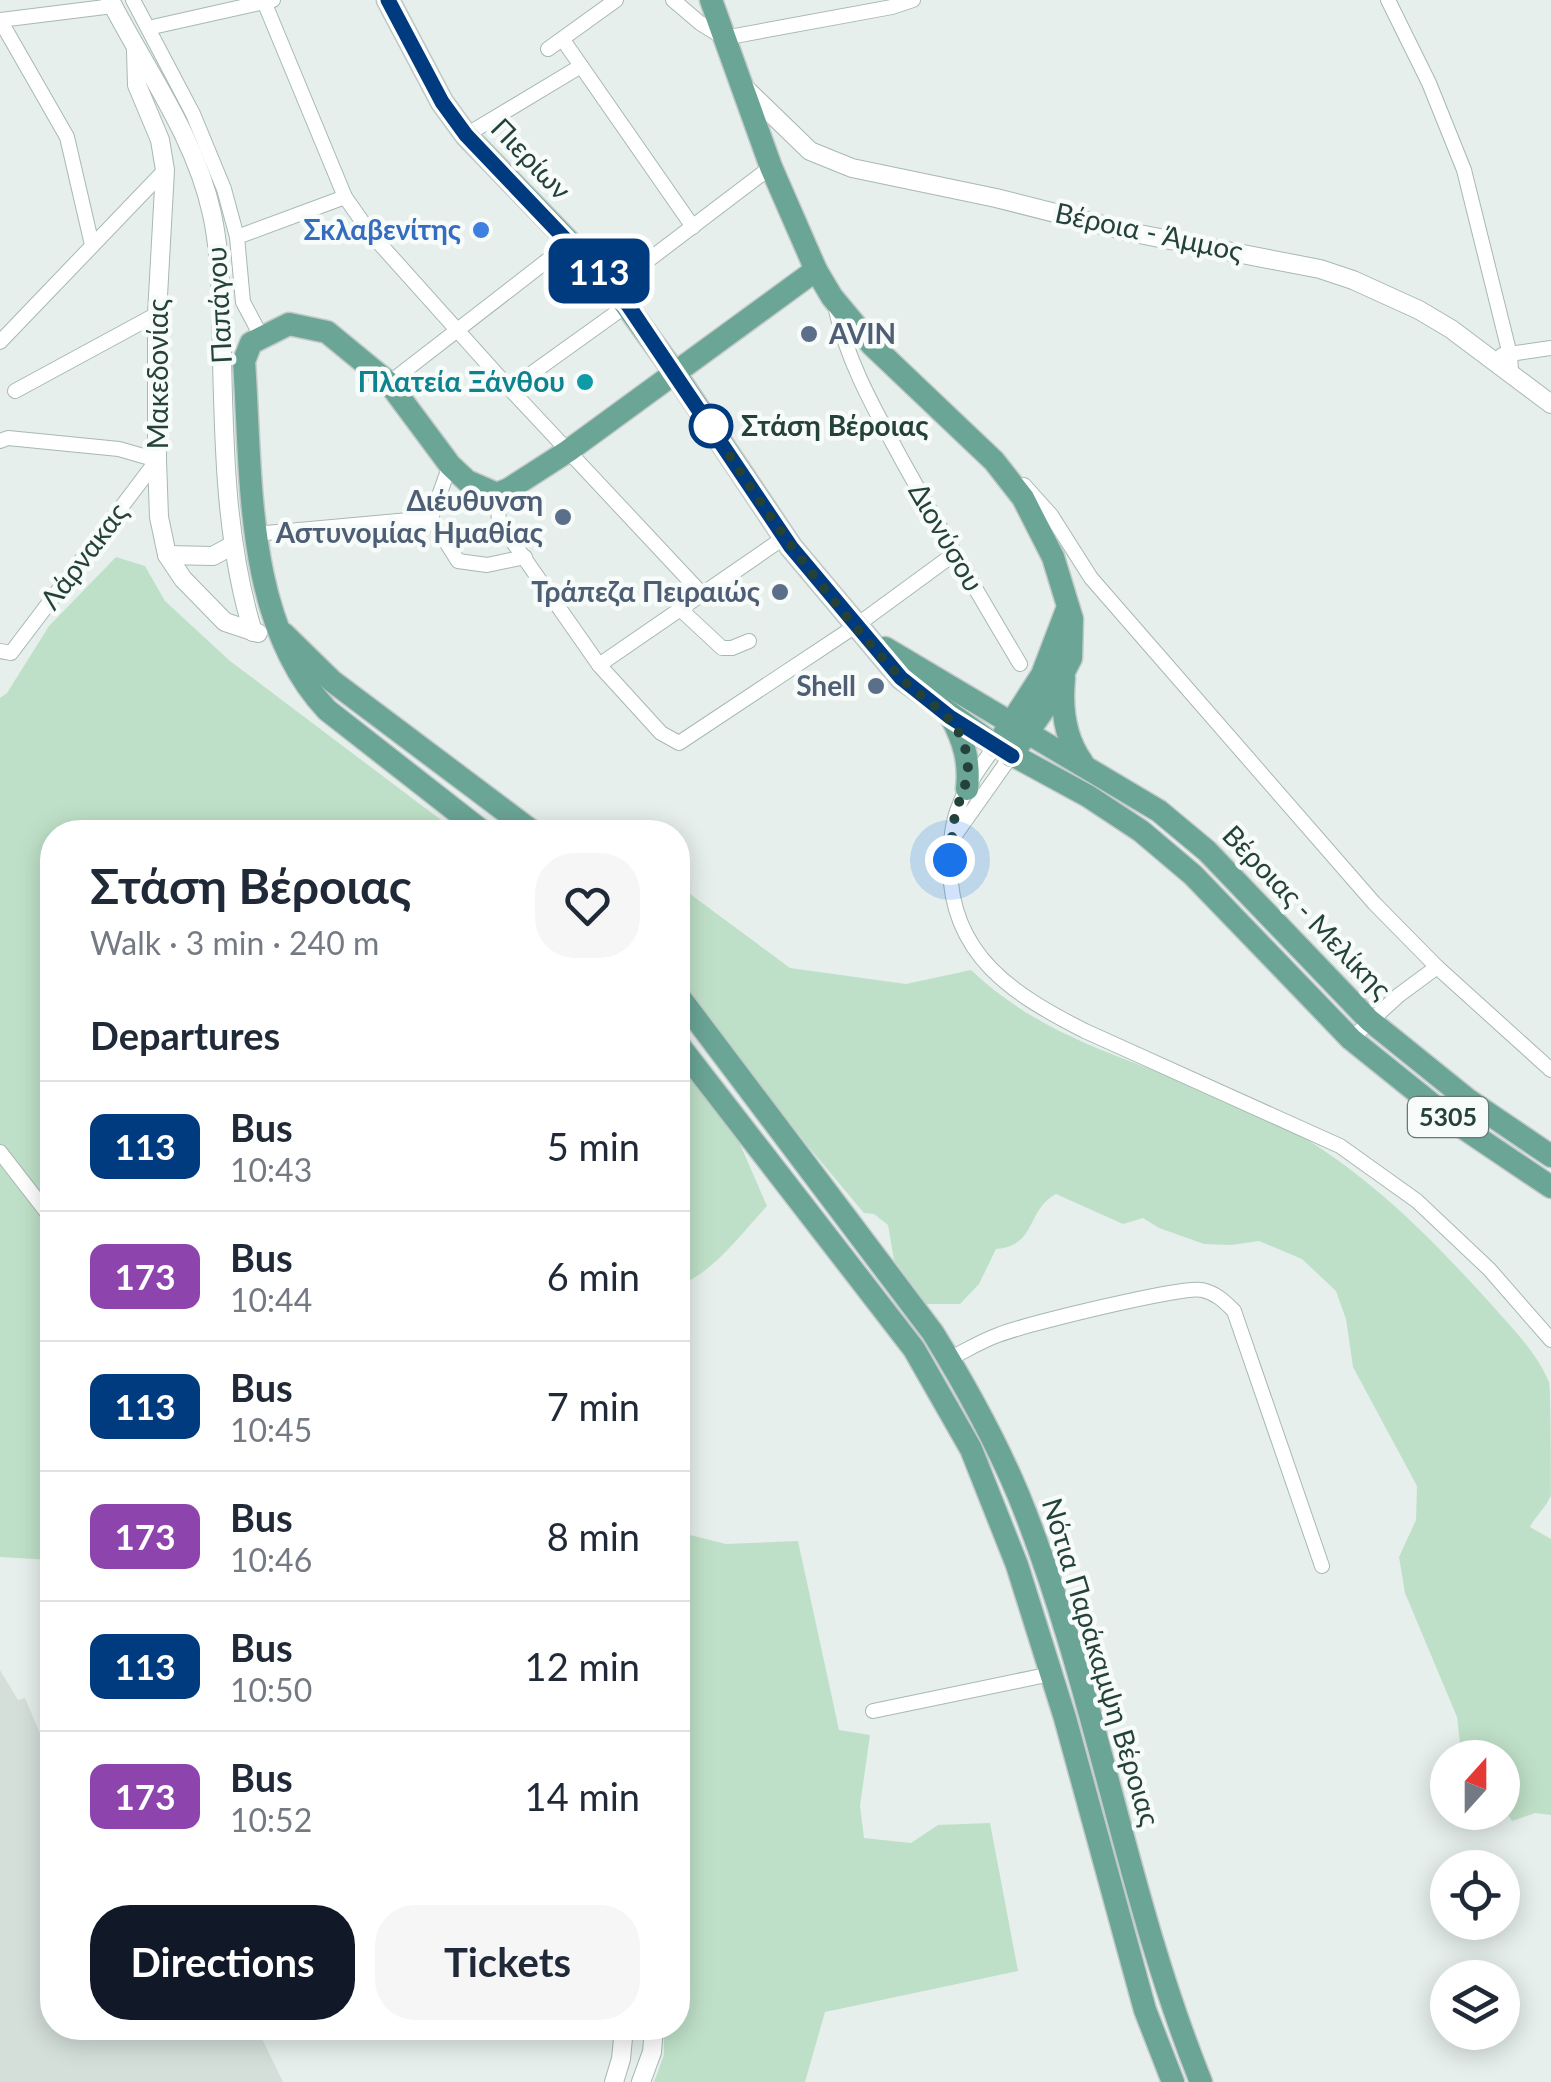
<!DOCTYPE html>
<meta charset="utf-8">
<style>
:root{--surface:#fff;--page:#f6f6f7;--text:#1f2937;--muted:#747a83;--line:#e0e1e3;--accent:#111827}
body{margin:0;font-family:Lato,sans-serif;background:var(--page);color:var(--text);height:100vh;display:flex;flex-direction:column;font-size:38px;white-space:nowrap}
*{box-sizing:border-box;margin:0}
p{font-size:32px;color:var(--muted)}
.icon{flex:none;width:55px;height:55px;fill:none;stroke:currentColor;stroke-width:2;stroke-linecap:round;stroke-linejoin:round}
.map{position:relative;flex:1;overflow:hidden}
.details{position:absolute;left:40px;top:820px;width:650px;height:1220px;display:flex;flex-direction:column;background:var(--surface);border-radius:40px;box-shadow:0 5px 25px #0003}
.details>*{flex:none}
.badge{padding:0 20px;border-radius:15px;font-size:35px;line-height:65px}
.needle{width:65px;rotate:21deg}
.fabs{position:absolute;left:1430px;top:1740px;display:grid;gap:20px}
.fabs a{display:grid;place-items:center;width:90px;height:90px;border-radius:50%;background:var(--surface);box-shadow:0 5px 25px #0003;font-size:50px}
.you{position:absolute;width:50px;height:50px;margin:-25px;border:8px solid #fff;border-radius:50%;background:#1a73e8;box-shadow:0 0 0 15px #1a73e833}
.map>.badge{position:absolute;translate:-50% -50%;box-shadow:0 0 0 5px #fff}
h2{padding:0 50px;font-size:38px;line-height:90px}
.round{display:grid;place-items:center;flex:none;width:105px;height:105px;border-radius:40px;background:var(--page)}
.headline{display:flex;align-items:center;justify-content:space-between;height:170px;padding:0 50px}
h1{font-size:48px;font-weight:700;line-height:75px}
.cta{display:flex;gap:20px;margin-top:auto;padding:20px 50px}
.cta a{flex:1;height:115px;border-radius:40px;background:var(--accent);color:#fff;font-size:40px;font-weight:700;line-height:115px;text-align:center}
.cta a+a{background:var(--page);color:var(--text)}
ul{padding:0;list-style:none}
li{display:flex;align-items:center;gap:30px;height:130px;padding:0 50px;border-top:2px solid var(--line)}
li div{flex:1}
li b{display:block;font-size:38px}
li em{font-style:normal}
li .badge{min-width:110px;font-weight:700;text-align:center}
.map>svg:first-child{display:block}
.built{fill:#d4dfda}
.green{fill:#bfe0c8}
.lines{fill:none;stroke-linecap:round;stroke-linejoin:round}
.minor-casing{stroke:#a8b8b2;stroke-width:16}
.tertiary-casing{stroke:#a8b8b2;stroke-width:20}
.primary-casing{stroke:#c2cac8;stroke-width:25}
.minor{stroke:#fff;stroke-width:14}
.tertiary{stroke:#fff;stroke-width:18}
.primary{stroke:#6aa596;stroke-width:22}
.line-casing{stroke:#fff;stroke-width:22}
.line{stroke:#003b80;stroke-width:15}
.walk{stroke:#24423a;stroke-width:10;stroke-dasharray:0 18}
.shop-dot{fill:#3f7fe0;stroke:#f7fbf9;stroke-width:4}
.service-dot{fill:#5c6f8a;stroke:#f7fbf9;stroke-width:4}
.culture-dot{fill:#0f9aa8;stroke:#f7fbf9;stroke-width:4}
.stop-dot{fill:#fff;stroke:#003b80;stroke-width:5}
.labels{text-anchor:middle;stroke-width:9;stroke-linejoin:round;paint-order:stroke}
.shield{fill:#f7fbf9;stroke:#637a73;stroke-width:2.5}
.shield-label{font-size:25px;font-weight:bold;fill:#24423a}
.street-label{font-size:28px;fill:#24423a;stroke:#f7fbf9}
.shop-label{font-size:28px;font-weight:bold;fill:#366cbe;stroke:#f7fbf9;text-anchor:end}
.service-label{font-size:28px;font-weight:bold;fill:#4e5e75;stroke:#f7fbf9;text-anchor:end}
.culture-label{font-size:28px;font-weight:bold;fill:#0d838f;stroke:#f7fbf9;text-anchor:end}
.stop-label{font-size:28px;font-weight:bold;fill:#24423a;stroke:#f7fbf9;text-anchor:start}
</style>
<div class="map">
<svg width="1551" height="2082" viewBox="0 0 1551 2082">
<rect width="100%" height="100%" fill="#e6efeb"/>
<polygon class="built" points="0,1670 18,1700 25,1698 52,1761 52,2028 257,2028 283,2082 0,2082"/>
<g class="green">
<polygon points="116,557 145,566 165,601 230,661 457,832 52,832 52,1560 0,1557 0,698 7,693 49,626"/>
<path d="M678,885L790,968L906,984L971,970C1057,1052 1168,1066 1269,1118C1358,1164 1423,1229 1490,1303C1511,1327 1536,1351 1549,1382C1551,1389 1551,1487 1551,1495C1547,1506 1535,1517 1530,1527L1551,1539V1815L1535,1813L1512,1821L1503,1807L1502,1758L1470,1757L1460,1743L1457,1717L1405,1593L1399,1557L1416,1520L1417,1486L1353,1367L1346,1319L1336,1291L1302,1259L1259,1241L1231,1245L1204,1244L1159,1228L1143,1218L1123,1224L1056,1194C1026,1210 1037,1246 996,1249L979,1284L960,1304H926L894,1260L888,1225L874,1214L864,1213L807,1145L678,977Z"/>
<path d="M678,1061L736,1135L767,1206C741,1234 714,1272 678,1286Z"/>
<polygon points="678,1532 726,1544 798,1541 839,1730 870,1735 860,1806 864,1838 911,1843 938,1825 990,1823 1018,1971 825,2012 805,2082 654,2082 664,2055 664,2028 678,2028"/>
</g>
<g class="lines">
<defs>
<g id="minor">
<polyline points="133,0 193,114 224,189 237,237 243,302 261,336"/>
<polyline points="673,0 700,23 724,38 892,7 913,0"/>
<polyline points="1388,0 1429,83 1464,170 1510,355 1511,371"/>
<polyline points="265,4 345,197 371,234 510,389 703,595"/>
<polyline points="0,20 67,137 92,245"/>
<polyline points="0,20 113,6"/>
<polyline points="148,28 273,0"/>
<polyline points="563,40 693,227"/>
<polyline points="548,49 616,0"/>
<polyline points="466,135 581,66"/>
<polyline points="237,237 345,197"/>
<polyline points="613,287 771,167"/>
<path d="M835,306C847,362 876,412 903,462C941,530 980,597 1020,664"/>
<polyline points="0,342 165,170"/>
<polyline points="1502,355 1551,348"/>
<polyline points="389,383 571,242"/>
<polyline points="510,389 627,305"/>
<polyline points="15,391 157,314"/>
<polyline points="0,441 8,438 119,449 157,460 11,653 0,651"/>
<polyline points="1024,485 1051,515 1091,578 1374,903 1437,967 1551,1070"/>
<polyline points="497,494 499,522 599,665 661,733 679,743 857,625 954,554"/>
<polyline points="431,518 458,561 487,565 525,557"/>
<polyline points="431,518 450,465"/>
<polyline points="255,534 431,518"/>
<polyline points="679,608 722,648 732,648 749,641"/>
<polyline points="599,665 785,537"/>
<path d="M995,746C982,765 967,784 959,806C951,824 950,847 950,867C951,956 1014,995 1085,1031L1340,1146L1417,1201L1489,1269L1551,1340"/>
<polyline points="953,838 1011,756"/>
<polyline points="1351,1039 1399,995 1437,967"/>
<polyline points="0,1152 52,1219"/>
<path d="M949,1359C965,1351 981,1341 998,1335C1023,1325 1184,1285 1202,1290C1216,1293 1224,1301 1234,1311L1322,1566"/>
<polyline points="873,1711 1051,1674"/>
</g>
<g id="tertiary">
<path d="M110,0C146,70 195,136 212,214C222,261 221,310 222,359C224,450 226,544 253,632"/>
<polyline points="136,51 137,85 160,140 165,170 157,314 157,460 159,517 167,555 183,579 225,622 258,633"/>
<polyline points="745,88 810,151 852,168 996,198 1134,233 1320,269 1353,280 1419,310 1451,329 1551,404"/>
<polyline points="167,555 213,556 233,545"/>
<polyline points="614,2082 621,2059 624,2028"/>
<polyline points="641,2082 652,2052 654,2028"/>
</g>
<g id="primary">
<polyline points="388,0 442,102 466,135 613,287 675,373 791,547 901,678 996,746 1088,796 1141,831 1193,875 1351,1039 1453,1121 1551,1187"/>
<polyline points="711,0 771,167 816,270 832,297 872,345 994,461 1023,498 1053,557 1072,619 1071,658 1047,705 1011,756"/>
<polyline points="284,634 332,681 533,832"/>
<polyline points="885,648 1159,811 1207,851 1369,1020 1467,1099 1551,1156"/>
<path d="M1064,678C1061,708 1064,737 1082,762"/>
<path d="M951,717C964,741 970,762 967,789"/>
<polyline points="1004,734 1042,675 1066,612"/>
<path d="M483,832L327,710C244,621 252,476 244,361L251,343L289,324L327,332L389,383L450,465L467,481L497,494L509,489L568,451L816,270"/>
<path d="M678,995L933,1333C965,1385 994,1437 1018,1494C1096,1685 1124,1891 1201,2082"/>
<polyline points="678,1044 914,1349 971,1449 1017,1565 1065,1718 1145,2010 1173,2082"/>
</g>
</defs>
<use href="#minor" class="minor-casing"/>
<use href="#tertiary" class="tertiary-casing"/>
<use href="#primary" class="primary-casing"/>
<use href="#minor" class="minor"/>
<use href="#tertiary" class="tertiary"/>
<use href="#primary" class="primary"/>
</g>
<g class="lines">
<defs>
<polyline id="line" points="388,0 442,102 466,135 628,305 791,547 901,678 950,717 1012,756"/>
</defs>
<use href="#line" class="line-casing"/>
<use href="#line" class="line"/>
<path class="walk" d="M711,426C766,515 828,600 899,676C923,702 955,711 965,748C974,781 959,792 954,821C952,834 951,847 950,860"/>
</g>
<circle class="shop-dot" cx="481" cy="230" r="10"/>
<g class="service-dot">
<circle cx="809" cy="334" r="10"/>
<circle cx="563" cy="517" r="10"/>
<circle cx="780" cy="592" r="10"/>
<circle cx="876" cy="686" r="10"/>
</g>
<circle class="culture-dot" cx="585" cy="382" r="10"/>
<circle class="stop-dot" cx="711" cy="426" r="20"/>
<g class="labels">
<rect class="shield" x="1408" y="1097" width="80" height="40" rx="8"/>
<g class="shield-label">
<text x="1448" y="1126">5305</text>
</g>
<g class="street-label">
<text transform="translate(531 159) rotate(46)" y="10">Πιερίων</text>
<text transform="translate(1149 232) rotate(12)" y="10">Βέροια - Άμμος</text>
<text transform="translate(219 305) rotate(-93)" y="10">Παπάγου</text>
<text transform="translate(158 374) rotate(-90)" y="10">Μακεδονίας</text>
<text transform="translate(946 537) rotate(60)" y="10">Διονύσου</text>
<text transform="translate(84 556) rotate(-53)" y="10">Λάρνακας</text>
<text transform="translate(1307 912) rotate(46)" y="10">Βέροιας - Μελίκης</text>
<text transform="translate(1101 1662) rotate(73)" y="10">Νότια Παράκαμψη Βέροιας</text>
</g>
<g class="shop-label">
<text x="461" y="240">Σκλαβενίτης</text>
</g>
<g class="service-label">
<text x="829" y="344" text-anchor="start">AVIN</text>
<text x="543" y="511">Διέυθυνση<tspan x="543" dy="32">Αστυνομίας Ημαθίας</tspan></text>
<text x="760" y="602">Τράπεζα Πειραιώς</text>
<text x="856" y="696">Shell</text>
</g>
<g class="culture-label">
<text x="565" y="392">Πλατεία Ξάνθου</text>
</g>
<g class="stop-label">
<text x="741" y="436">Στάση Βέροιας</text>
</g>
</g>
</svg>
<div class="fabs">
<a><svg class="needle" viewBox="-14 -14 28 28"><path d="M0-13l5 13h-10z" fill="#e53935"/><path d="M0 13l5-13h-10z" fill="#747a83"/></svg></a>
<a><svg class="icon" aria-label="locate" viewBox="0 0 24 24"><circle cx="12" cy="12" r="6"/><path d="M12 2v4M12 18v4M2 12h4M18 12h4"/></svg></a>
<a><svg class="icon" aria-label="layers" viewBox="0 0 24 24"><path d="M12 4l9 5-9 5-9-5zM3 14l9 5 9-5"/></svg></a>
</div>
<div class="you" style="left:950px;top:860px"></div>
<b class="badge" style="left:599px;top:271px;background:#003b80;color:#fff">113</b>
<section class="details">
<div class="headline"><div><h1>Στάση Βέροιας</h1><p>Walk · 3 min · 240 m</p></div><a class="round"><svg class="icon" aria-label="heart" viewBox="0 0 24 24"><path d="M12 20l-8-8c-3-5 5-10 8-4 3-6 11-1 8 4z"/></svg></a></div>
<h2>Departures</h2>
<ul>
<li><span class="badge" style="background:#003b80;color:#fff">113</span><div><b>Bus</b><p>10:43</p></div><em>5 min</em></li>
<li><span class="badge" style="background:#8e44ad;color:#fff">173</span><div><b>Bus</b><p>10:44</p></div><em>6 min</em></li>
<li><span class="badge" style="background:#003b80;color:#fff">113</span><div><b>Bus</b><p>10:45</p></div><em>7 min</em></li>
<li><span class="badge" style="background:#8e44ad;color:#fff">173</span><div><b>Bus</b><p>10:46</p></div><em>8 min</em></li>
<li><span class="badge" style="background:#003b80;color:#fff">113</span><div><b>Bus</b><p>10:50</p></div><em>12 min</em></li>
<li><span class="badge" style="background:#8e44ad;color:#fff">173</span><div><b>Bus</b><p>10:52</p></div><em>14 min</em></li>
</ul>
<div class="cta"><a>Directions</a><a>Tickets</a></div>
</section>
</div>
